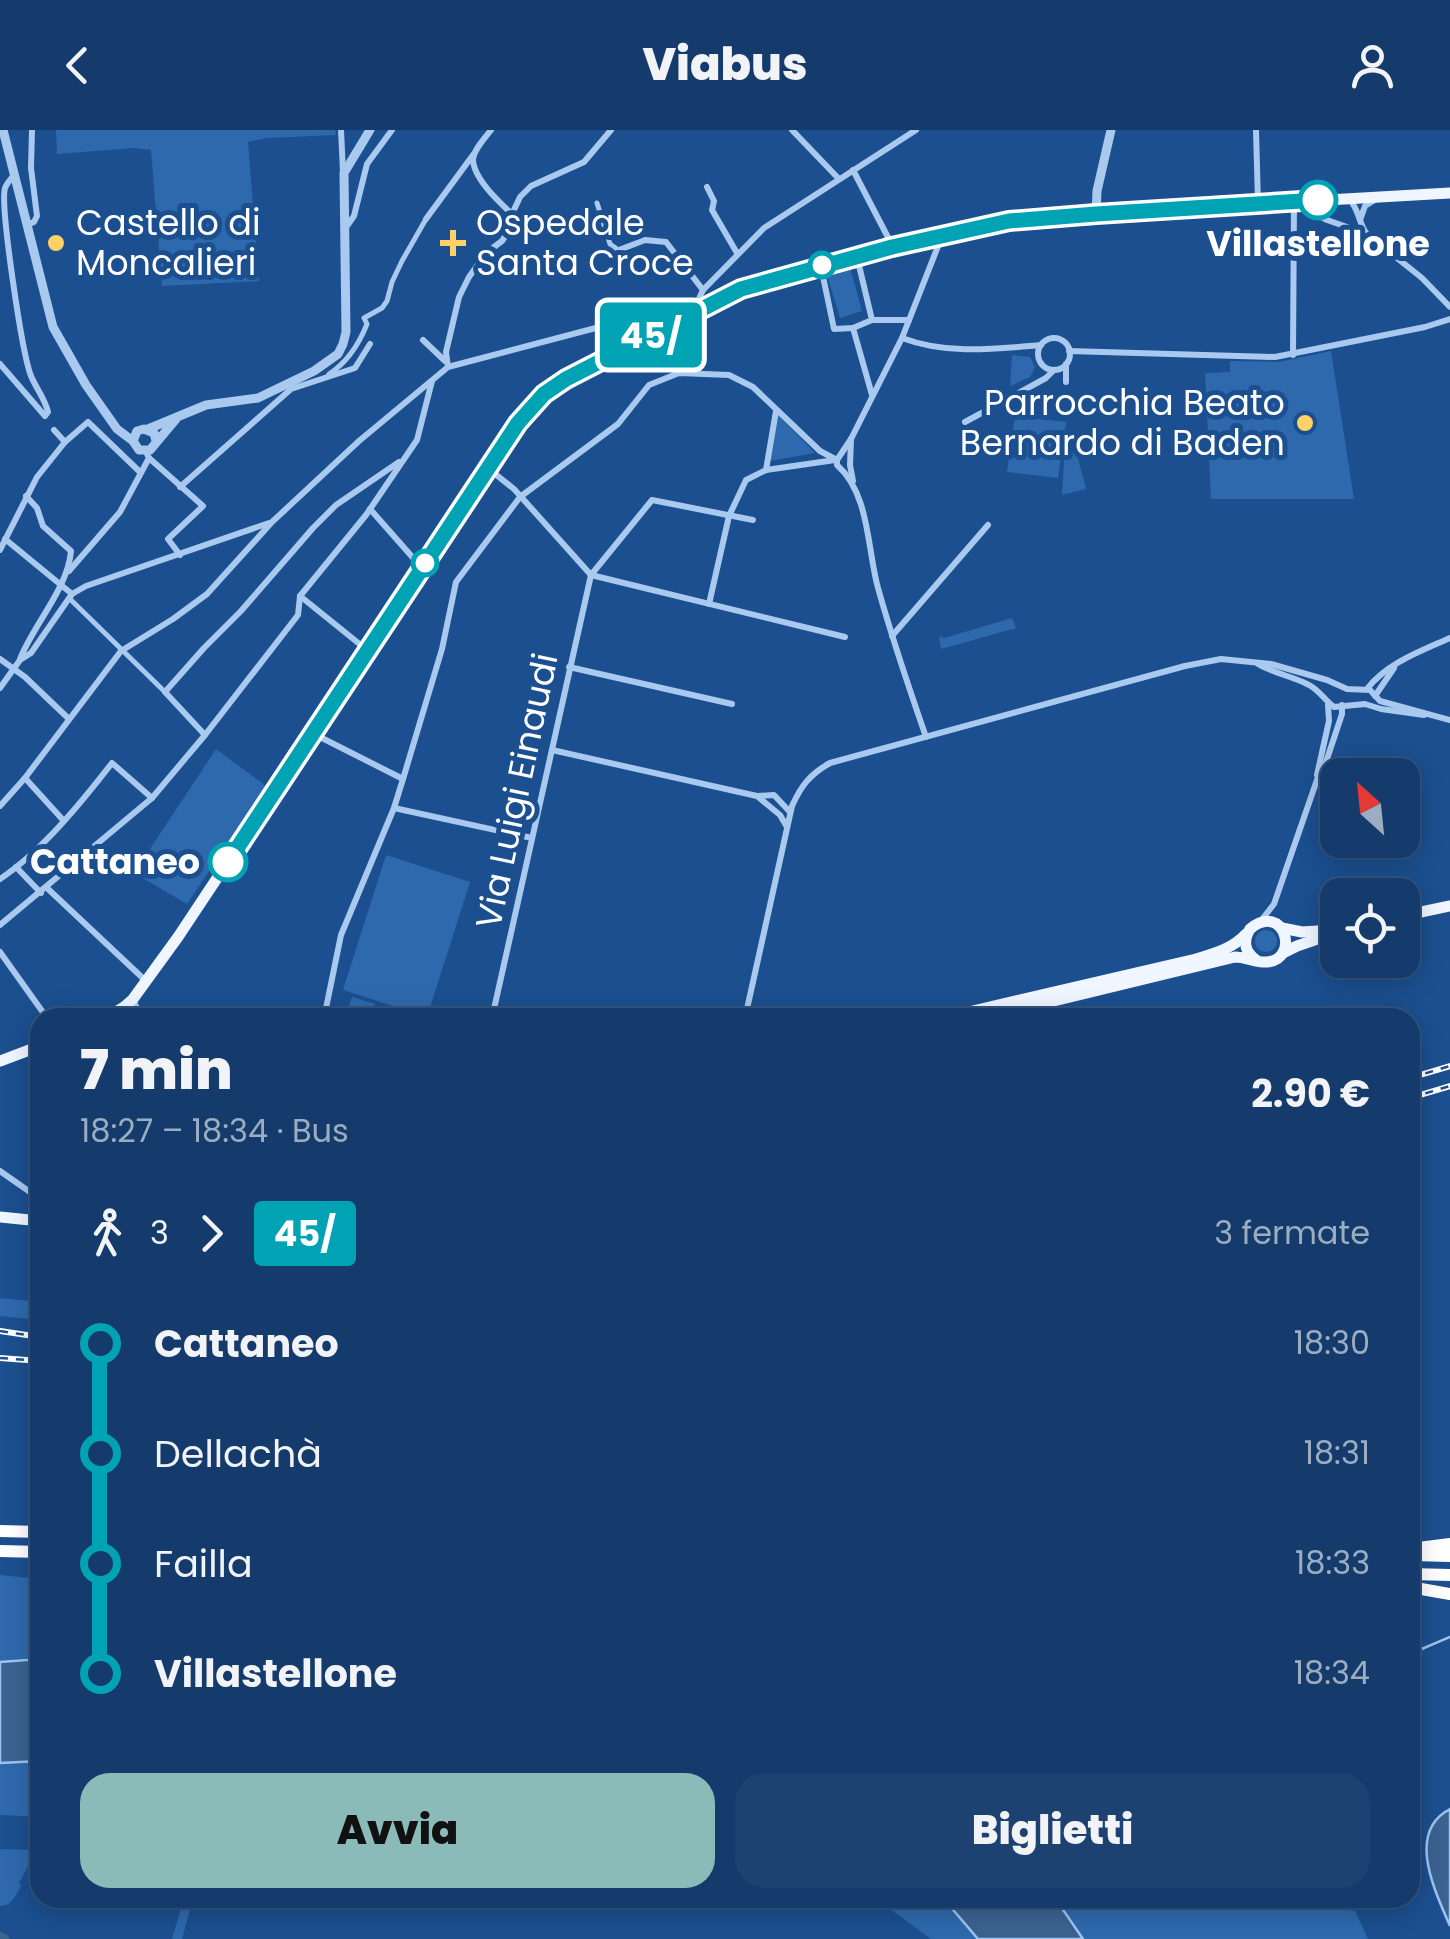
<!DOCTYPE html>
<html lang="it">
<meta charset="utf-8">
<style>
:root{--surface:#143b6b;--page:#1d4271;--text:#f1f3f6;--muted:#9dadc1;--line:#33557e;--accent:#8bbbb9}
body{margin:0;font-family:Poppins,sans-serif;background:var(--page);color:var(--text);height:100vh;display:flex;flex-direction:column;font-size:38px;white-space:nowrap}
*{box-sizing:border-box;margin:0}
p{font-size:32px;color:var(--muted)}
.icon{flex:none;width:55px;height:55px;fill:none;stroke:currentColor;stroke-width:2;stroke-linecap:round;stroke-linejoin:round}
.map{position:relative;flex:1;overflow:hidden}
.side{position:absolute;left:30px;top:878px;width:1390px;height:900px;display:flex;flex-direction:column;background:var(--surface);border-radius:30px;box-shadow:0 5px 25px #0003,0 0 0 2px var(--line)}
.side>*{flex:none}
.badge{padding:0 20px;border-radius:8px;font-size:35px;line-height:65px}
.needle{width:65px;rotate:333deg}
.controls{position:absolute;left:1320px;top:628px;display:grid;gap:20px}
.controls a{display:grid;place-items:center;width:100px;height:100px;border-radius:20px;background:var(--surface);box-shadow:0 5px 25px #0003,0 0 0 2px var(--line);font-size:50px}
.map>.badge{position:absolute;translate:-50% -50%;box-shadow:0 0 0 5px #fff}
.legs{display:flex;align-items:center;gap:15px;height:110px;padding:0 50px;font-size:32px}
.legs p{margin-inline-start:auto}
.overview{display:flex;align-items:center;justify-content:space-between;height:170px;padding:0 50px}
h1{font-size:55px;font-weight:800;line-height:75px}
.primary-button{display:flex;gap:20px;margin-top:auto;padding:20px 50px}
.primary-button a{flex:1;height:115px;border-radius:30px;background:var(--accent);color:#111;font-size:40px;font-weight:800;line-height:115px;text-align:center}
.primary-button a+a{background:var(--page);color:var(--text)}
ul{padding:0 50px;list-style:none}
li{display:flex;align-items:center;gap:35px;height:110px;font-size:38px}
li i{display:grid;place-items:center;width:15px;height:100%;margin:0 12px;background:currentColor}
li i::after{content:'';width:25px;height:25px;margin:-12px;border:8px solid;border-radius:50%;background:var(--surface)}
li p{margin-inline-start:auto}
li:first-child i{background:linear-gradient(#0000 50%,currentColor 0)}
li:last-child i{background:linear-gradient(currentColor 50%,#0000 0)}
header{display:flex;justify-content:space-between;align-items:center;height:130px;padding:0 50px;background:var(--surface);font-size:45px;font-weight:800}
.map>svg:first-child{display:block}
.green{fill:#2e69ad}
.water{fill:#3c6290;stroke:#9cc4f0;stroke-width:2.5}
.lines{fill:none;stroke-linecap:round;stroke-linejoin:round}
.stream{stroke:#9cc4f0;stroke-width:2.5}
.canal{stroke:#3c6290;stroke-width:9}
.pedestrian{stroke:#a9c9ee;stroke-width:5}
.minor{stroke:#a9c9ee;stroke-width:6}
.tertiary{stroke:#a9c9ee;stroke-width:9}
.primary{stroke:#f0f6ff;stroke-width:11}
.motorway{stroke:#fff;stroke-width:12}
.rail-casing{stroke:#fff;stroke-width:6}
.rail{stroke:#1b4f8f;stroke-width:2.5;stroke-dasharray:8;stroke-linecap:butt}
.line-1-casing{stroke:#fff;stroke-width:22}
.line-1{stroke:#00a3b4;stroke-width:15}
.stop-1-dot{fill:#fff;stroke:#00a3b4;stroke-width:5}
.poi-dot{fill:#ffd166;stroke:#1b4f8f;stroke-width:4}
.labels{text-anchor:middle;stroke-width:10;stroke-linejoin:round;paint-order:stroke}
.poi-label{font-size:35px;fill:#fff;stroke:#1b4f8f;text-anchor:start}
.stop-label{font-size:35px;font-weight:bold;fill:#fff;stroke:#1b4f8f}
.street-label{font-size:35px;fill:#fff;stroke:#1b4f8f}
</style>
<header><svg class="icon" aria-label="back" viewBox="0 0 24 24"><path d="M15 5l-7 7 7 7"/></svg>Viabus<svg class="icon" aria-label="person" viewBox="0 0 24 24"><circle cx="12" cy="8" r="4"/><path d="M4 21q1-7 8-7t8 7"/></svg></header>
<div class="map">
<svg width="1450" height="1809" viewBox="0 0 1450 1809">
<rect width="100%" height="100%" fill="#1b4f8f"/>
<g class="green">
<polygon points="56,0 335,0 336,5 267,8 248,12 259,151 162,156 151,20 134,18 57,24"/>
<polygon points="850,137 862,181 840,188 826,142"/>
<polygon points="1331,221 1354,369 1211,369 1205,243 1230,242 1230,231 1279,232"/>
<polygon points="1012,225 1030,227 1035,237 1030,247 1010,256"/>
<polygon points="778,285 815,323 770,331"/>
<polygon points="1015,286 1066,292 1058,348 1007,342"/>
<polygon points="1074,313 1086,359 1062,365 1065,314"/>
<polygon points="1012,488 1016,498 941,519 939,506 944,508"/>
<polygon points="216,619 266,656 187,774 134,743"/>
<polygon points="386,725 470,752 427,887 343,860"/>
<circle cx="1266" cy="811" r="11"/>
<polygon points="352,867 375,874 371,887 345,887"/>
<polygon points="0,1168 40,1172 40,1190 0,1186"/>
<polygon points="0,1445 40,1449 40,1529 0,1532"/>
<polygon points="40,1631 40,1687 0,1685 0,1633"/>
<path d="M0,1719L37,1720L19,1753L21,1756C16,1765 12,1776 0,1776Z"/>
<polygon points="184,1768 193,1768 182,1809 172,1809"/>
<polygon points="875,1768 943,1768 978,1809 931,1809"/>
<polygon points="1055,1768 1281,1768 1283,1770 1355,1781 1368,1809 1083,1809"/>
</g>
<g class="water">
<polygon points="40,1529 40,1631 0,1633 0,1532"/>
<path d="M1450,1679V1796C1436,1763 1405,1702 1450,1679Z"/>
<polygon points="943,1768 1055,1768 1083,1809 978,1809"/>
</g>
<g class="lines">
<polyline class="stream" points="1410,1524 1450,1507"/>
<polyline class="canal" points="0,1806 5,1809"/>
<g class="pedestrian">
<polyline points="597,73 610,114 617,119"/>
<path d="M329,244C348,232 359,214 367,194L364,188L382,178L387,171L392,152L402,131L426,89"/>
<polyline points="69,468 165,562"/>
</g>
<g class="minor">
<polyline points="341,0 343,42"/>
<path d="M491,0C485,8 474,19 473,29C473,48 499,72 512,84"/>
<polyline points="792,0 839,49"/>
<polyline points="1256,0 1258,73"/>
<polyline points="853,40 893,117"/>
<polyline points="707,57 714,71 712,80 737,123"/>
<path d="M1350,70C1359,80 1359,93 1366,103"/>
<polyline points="426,89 473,25"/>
<polyline points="1360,90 1365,76 1376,69"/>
<polyline points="27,95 34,92 37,86 31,38 32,0"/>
<polyline points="347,96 354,86 367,34 392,0"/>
<polyline points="619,120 645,110 666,112 703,160"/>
<polyline points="821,137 834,199 853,198 872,190 857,127"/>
<polyline points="698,171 703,160 764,98 916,0"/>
<polyline points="872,190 909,190"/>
<polyline points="853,198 872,265"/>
<path d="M902,208C947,225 994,219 1041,215"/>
<circle cx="1054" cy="224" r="16"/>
<polyline points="423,210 445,231"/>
<polyline points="1069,221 1275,227 1425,197 1450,189"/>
<polyline points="1293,225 1294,72 1327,90 1367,104 1422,148 1450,177"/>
<path d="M0,234L45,286L48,282C45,269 36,258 31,246C22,223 0,76 5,58C7,53 11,49 14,45"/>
<polyline points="1066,234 1066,252"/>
<polyline points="448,237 446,222 459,167 469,147 486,123 502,111 512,96 512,84 520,67 531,56 584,32 611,0"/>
<polyline points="965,292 1046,248 1054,240"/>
<polyline points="54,300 65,312"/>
<polyline points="851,309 850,335 853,351"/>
<polyline points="146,322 149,328 203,376 168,409 180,425"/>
<polyline points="837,330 851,309 902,208 942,106"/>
<polyline points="489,339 514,359 591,445 845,507"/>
<polyline points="766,340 776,281"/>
<polyline points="180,357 291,259 355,238 370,214"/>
<polyline points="370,379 422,438"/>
<polyline points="5,409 72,464"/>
<polyline points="0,420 37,347 65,312 88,292 140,342"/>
<polyline points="69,441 120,382 149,328"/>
<polyline points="300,466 367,520"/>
<polyline points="709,474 729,386 746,350 766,340 835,330"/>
<polyline points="892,506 988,395"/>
<polyline points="0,529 25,547 69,589"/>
<path d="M20,529C34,494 68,458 71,421L43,396L37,378L26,366"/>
<path d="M1258,534C1273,543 1291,546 1307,554C1319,559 1324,570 1334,577L1365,574L1381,579L1424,585"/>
<polyline points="569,537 732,574"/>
<polyline points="0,558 20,530 31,523 72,464 86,456 269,393"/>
<path d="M1367,559C1387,533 1421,521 1450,508"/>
<polyline points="1375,566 1394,538"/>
<polyline points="314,604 403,649"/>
<polyline points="205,605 165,562 204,518 241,481 313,398 336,375 399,332"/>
<polyline points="552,620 757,666 780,685 787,697"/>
<polyline points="1317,645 1329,591 1328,575"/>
<polyline points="25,648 63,690"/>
<polyline points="758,666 774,665 790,682"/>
<polyline points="0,676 25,648 121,521 173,489 207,464 272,392 359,311 448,237 698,171"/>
<polyline points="394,678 532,708"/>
<polyline points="16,737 41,763"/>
<path d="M0,749C42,721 81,673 112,633L152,668"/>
<polyline points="47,758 147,852"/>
<polyline points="1260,792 1274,774 1318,647 1323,641 1342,584 1342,575"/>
<polyline points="0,795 152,668 205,605 298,485 300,466 366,385 417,310 432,251"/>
<polyline points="0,822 47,888"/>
<polyline points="133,870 142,888"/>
<path d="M324,888L341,805L394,678L403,649L442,519L456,452L520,367L618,294L649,255L679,243L729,245L753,257L820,321L837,330V335C870,364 867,419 878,458C892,508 909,558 926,607"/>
<polyline points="492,888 591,445 652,370 753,390"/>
<path d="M745,888L792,676C801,656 810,644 830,633L1185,536L1221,529L1271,534L1327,550L1347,559L1370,560L1380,571L1450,590"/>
<polyline points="0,1041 40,1069"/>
</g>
<g class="tertiary">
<polyline points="3,0 53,197 86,255 117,299 133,311"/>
<polyline points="1096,83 1097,61 1111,0"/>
<polyline points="148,299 206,275 258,268 314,241 338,224 343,214 346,202 344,43 370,0"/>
<polyline points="156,311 154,303 144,299 137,301 133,311 139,320 150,320 176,289"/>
</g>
<g class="primary">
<polyline points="1402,786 1450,776"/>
<polyline points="1282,798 1302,802 1333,800"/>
<polyline points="1283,823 1297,816 1338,802"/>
<polyline points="106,888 124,877 133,869 178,807 519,293 545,264 566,249 741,159 893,117 987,95 1096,83 1450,63"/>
<path d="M943,888L1196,829C1215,823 1232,819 1246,804"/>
<path d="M983,888L1235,827C1246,827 1257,833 1267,832C1301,829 1284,771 1250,799C1243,811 1244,821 1256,830"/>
<polyline points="0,931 40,916"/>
<polyline points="0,1087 40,1091"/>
</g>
<g class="motorway">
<polyline points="0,1401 40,1402"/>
<polyline points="1410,1419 1450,1414"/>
<polyline points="0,1421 40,1422"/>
<polyline points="1413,1425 1450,1426"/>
<polyline points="1410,1444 1450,1445"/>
<polyline points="1410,1457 1450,1464"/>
</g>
<defs>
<g id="rail">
<polyline points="1410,948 1450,936"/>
<polyline points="1410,968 1450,956"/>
<polyline points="0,1201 40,1207"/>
<polyline points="0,1228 40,1231"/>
</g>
</defs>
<use href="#rail" class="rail-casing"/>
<use href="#rail" class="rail"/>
</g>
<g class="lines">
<defs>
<polyline id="line-1" points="228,732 518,293 544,264 566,249 741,159 892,117 1009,91 1096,84 1318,70"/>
</defs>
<use href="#line-1" class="line-1-casing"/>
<use href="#line-1" class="line-1"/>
</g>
<g class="stop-1-dot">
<circle cx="1318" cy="70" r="18"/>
<circle cx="822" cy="135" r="12"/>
<circle cx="425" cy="433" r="12"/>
<circle cx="228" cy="732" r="18"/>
</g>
<g class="poi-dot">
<circle cx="56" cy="113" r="10"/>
<path d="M448 98h10v10h10v10h-10v10h-10v-10h-10v-10h10z"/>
<circle cx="1305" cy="293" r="10"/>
</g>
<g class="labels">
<g class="poi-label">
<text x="76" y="105">Castello di<tspan x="76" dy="40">Moncalieri</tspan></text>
<text x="476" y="105">Ospedale<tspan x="476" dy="40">Santa Croce</tspan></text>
<text x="1285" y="285" text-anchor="end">Parrocchia Beato<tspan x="1285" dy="40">Bernardo di Baden</tspan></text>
</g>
<g class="stop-label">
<text x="1318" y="126">Villastellone</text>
<text x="200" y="744" text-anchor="end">Cattaneo</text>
</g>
<g class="street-label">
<text transform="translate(517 661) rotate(-78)" y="12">Via Luigi Einaudi</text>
</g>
</g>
</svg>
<div class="controls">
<a><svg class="needle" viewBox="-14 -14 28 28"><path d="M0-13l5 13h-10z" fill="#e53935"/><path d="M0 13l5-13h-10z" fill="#9dadc1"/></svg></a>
<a><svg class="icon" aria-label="locate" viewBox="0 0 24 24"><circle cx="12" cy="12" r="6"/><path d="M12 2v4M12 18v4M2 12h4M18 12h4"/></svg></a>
</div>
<b class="badge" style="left:651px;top:205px;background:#00a3b4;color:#fff">45/</b>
<section class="side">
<div class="overview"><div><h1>7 min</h1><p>18:27 – 18:34 · Bus</p></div><b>2.90 €</b></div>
<div class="legs"><svg class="icon" aria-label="walk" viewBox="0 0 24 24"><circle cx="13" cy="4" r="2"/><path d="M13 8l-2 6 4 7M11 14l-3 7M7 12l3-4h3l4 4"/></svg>3<svg class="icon" aria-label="forward" viewBox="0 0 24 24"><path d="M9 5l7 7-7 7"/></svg><b class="badge" style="background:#00a3b4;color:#fff">45/</b><p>3 fermate</p></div>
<ul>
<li><i style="color:#00a3b4"></i><b>Cattaneo</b><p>18:30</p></li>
<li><i style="color:#00a3b4"></i><span>Dellachà</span><p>18:31</p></li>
<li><i style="color:#00a3b4"></i><span>Failla</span><p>18:33</p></li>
<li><i style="color:#00a3b4"></i><b>Villastellone</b><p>18:34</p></li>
</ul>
<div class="primary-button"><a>Avvia</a><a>Biglietti</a></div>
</section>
</div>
